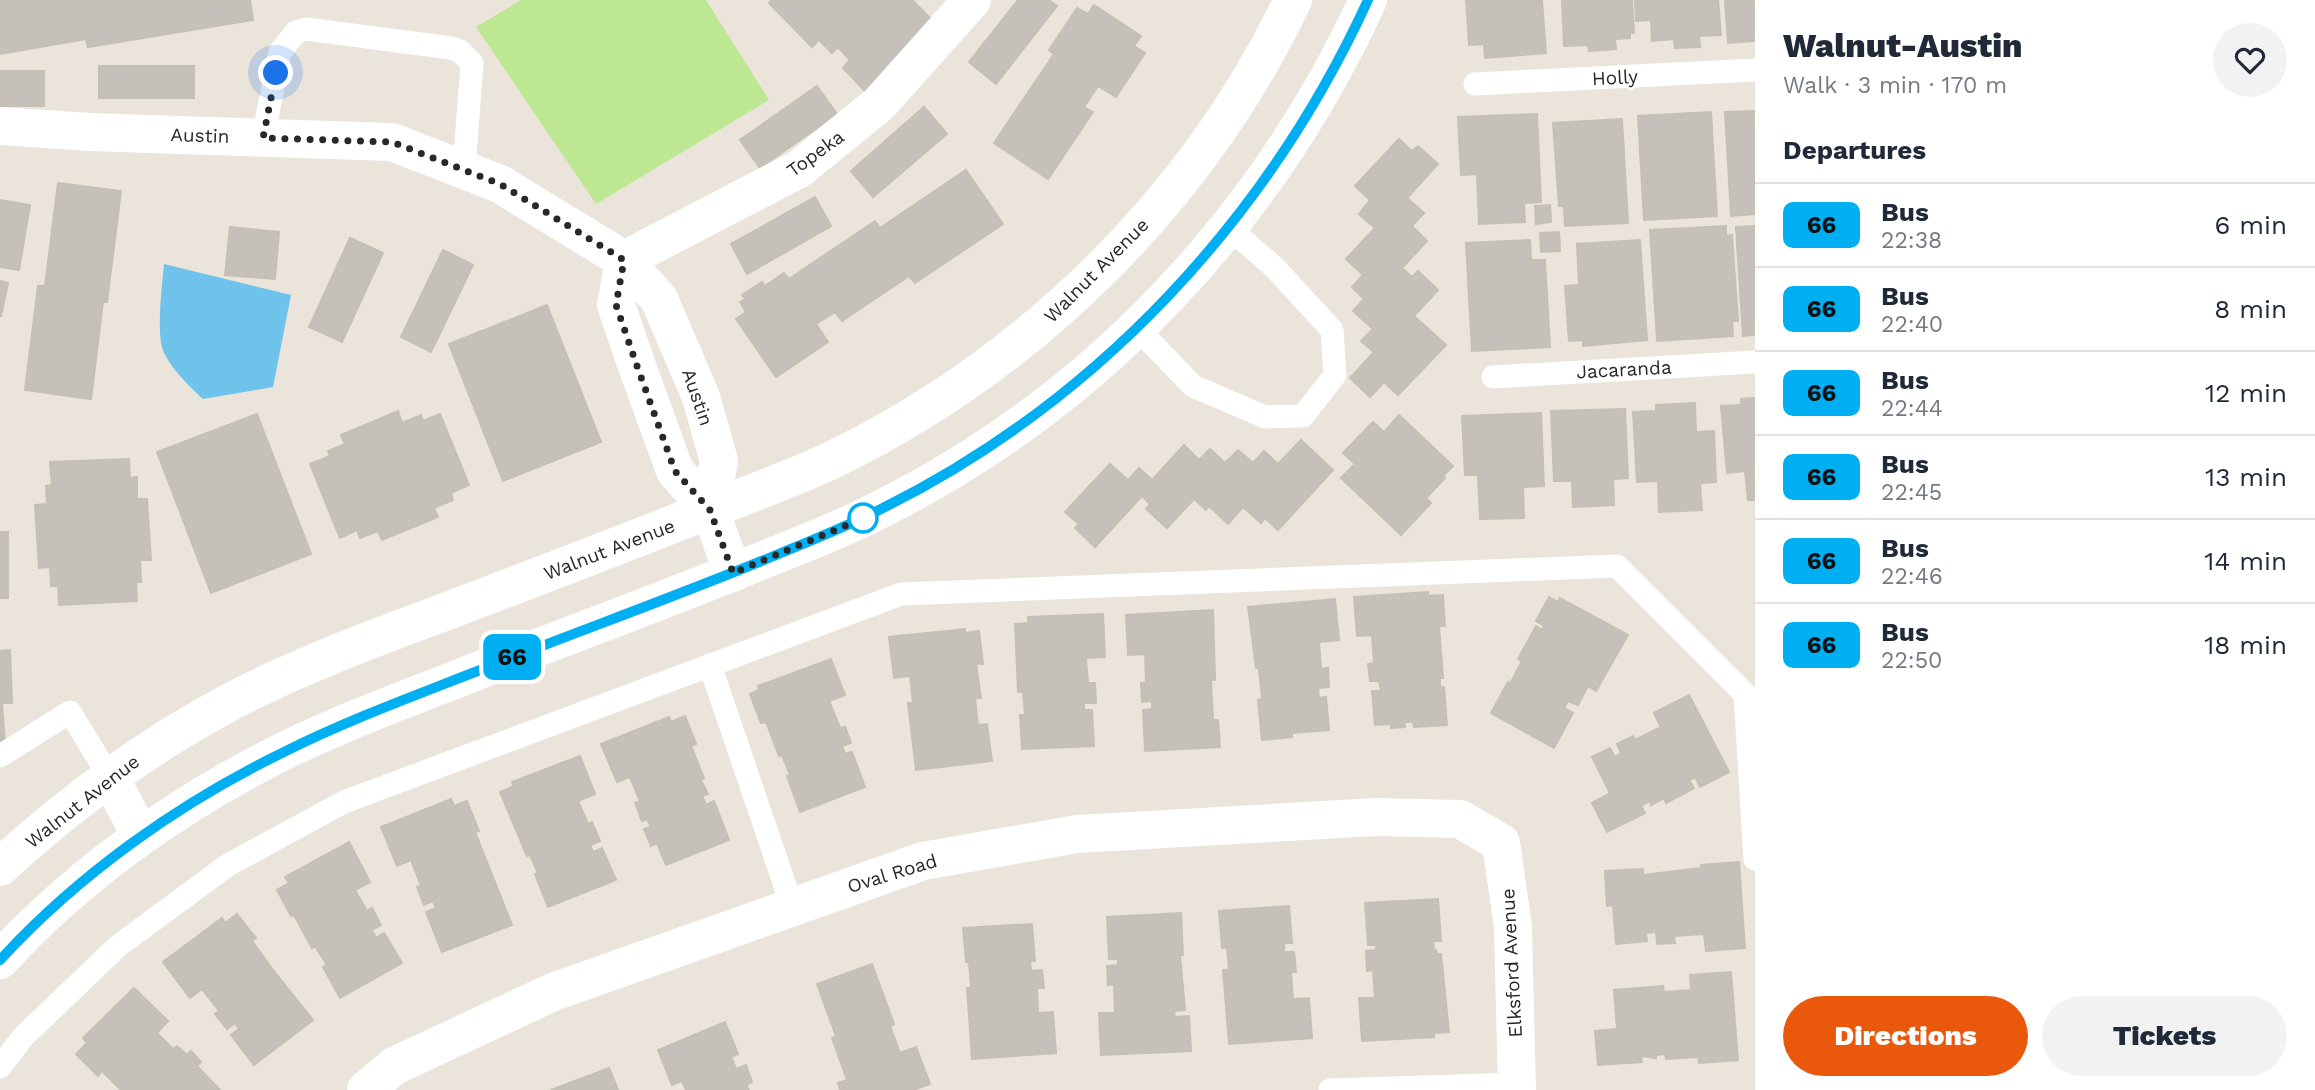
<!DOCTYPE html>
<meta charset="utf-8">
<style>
:root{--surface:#fff;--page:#f2f2f3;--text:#1f2937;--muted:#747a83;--line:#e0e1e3;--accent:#ea580c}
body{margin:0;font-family:"Work Sans",sans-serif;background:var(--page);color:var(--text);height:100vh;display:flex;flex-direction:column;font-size:26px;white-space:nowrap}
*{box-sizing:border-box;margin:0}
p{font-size:23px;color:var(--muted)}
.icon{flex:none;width:38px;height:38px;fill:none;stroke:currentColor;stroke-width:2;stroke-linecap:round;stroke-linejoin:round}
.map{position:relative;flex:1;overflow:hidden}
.sheet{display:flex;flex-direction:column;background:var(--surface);width:560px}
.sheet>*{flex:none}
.badge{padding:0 14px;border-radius:10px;font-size:24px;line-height:46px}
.you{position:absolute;width:35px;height:35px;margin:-18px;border:5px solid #fff;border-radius:50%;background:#1a73e8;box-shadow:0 0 0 10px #1a73e833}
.map>.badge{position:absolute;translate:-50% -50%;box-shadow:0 0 0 4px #fff}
h2{padding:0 28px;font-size:26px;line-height:63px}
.round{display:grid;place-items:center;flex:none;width:74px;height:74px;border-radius:37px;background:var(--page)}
.head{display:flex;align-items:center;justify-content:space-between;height:119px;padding:0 28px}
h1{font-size:33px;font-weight:800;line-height:52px}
.cta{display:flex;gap:14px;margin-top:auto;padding:14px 28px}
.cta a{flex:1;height:80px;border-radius:42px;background:var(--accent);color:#fff;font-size:28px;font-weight:800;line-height:80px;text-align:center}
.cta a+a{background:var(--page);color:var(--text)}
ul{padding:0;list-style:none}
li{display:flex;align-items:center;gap:21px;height:84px;padding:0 28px;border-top:2px solid var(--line)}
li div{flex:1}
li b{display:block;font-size:26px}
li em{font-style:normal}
li .badge{min-width:77px;font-weight:700;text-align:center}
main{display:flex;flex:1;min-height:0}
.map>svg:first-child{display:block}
.pitch{fill:#bee793}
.water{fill:#6fc2ea}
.building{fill:#c5c1ba;stroke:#c5c0b4;stroke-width:2}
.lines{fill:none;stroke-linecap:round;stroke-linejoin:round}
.lane{stroke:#fff;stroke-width:23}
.street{stroke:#fff;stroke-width:38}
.secondary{stroke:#fff;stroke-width:38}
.line-casing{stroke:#fff;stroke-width:16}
.line{stroke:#00aff2;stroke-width:10}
.walk{stroke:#282828;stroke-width:7;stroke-dasharray:0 12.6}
.stop-dot{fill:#fff;stroke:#00aff2;stroke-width:3.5}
.labels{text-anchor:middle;stroke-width:5;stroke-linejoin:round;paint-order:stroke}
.street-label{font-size:19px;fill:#282828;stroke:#fff}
</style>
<main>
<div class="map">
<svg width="1755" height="1090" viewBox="0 0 1755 1090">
<rect width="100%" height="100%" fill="#eae4da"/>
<polygon class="pitch" points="521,0 706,0 769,100 596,204 476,27"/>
<path class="water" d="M164,264L291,295L273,387L203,399C190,387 167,365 162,347C157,328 162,285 164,264Z"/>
<g class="building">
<polygon points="0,0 250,0 253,20 88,47 86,39 0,54"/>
<polygon points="772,0 912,0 935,23 865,91 843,68 850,60 838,47 832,53 819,40 812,47 769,3"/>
<polygon points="1018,0 1049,0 1057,6 996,84 969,62"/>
<polygon points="1466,0 1542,0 1546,53 1485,58 1484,44 1469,45"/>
<polygon points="1562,0 1632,0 1634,33 1630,33 1630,38 1615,39 1616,49 1589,51 1588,45 1564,46"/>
<polygon points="1635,0 1718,0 1721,35 1699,36 1700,47 1675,48 1674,39 1652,41 1651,20 1636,21"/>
<polygon points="1725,0 1755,0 1755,41 1728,43"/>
<polygon points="1094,5 1141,36 1134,46 1145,53 1116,97 1098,86 1084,107 1093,112 1048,179 994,143 1054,54 1049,50 1077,8 1088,14"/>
<rect x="99" y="66" width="95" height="32"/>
<rect x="0" y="71" width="44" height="35"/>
<polygon points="817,86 837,114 760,168 740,140"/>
<polygon points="924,107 947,134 873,197 851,171"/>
<polygon points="1755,111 1755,214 1731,216 1725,112"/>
<polygon points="1711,112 1717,216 1644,220 1638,116"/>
<polygon points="1537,114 1541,202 1524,203 1525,222 1479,224 1477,174 1461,175 1458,117"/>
<polygon points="1622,119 1628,223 1565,226 1564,206 1559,206 1553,123"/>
<polygon points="1399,139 1412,151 1418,146 1438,164 1407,198 1424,213 1412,226 1427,241 1402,268 1412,277 1418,271 1438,290 1414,316 1446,345 1398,395 1384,382 1370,397 1350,378 1374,352 1361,341 1373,329 1353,311 1364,299 1352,287 1363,275 1346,259 1375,228 1359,214 1370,200 1355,186"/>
<polygon points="966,170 1003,224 915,283 909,276 842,321 835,312 816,324 828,342 776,377 736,319 746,312 740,302 745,299 742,295 762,282 765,286 784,273 789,279 875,221 880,228"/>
<polygon points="58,183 121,191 107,302 103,302 91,399 25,390 38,286 45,286"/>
<polygon points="815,197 831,226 747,274 731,244"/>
<polygon points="0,200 30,205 19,270 0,267"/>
<polygon points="1550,205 1551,222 1536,224 1535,206"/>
<polygon points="1726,226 1726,236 1732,235 1738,321 1732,321 1733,336 1657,341 1650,230"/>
<polygon points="1755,226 1755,335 1743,336 1736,227"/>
<polygon points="230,227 279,232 275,279 225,275"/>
<polygon points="1559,232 1560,251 1541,252 1540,233"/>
<polygon points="350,238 383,253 342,342 309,327"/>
<polygon points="1530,240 1531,260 1545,260 1550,347 1472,351 1466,243"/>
<polygon points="1640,240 1647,340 1583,346 1583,340 1569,341 1565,286 1579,285 1577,244"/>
<polygon points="443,250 473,265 431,352 401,337"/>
<polygon points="0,281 8,283 1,316 0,316"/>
<polygon points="547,305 601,442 503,481 449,344"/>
<polygon points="1755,398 1755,500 1748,500 1745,471 1727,473 1721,406 1741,405 1741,399"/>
<polygon points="1695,403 1696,432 1714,431 1716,482 1700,483 1702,510 1659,512 1658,481 1637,482 1633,412 1656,411 1656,405"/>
<polygon points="1625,409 1628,478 1613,479 1614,505 1573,507 1572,481 1554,481 1551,411"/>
<polygon points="398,411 402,423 421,415 423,421 440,414 469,485 451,493 453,500 434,508 438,517 382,540 378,531 360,538 357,530 340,538 310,464 330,456 328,451 345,444 341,435"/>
<polygon points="1541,413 1544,486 1523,487 1524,518 1480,519 1478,475 1465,475 1462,416"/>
<polygon points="257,414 311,554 211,593 157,452"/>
<polygon points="1399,415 1453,466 1443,476 1445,478 1426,498 1431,503 1401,535 1341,478 1355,464 1343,453 1373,422 1384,432"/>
<polygon points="1301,440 1333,470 1278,530 1265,518 1261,523 1243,507 1228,524 1209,506 1206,510 1194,499 1167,528 1146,509 1150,504 1142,496 1095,547 1075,528 1079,524 1065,512 1110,464 1128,480 1139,468 1152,480 1184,445 1199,460 1210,449 1225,463 1238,450 1253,463 1264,451 1278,464"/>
<polygon points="129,459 130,478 137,477 137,499 147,499 151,560 140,560 141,582 136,582 137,601 59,605 58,586 51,586 50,567 39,568 35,505 47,504 46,486 52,485 50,462"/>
<rect x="0" y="532" width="8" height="66"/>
<polygon points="1428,592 1428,596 1443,595 1445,626 1439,626 1443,678 1440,678 1440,687 1444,687 1447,725 1414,727 1413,722 1404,722 1405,727 1391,728 1391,724 1375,725 1372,691 1381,691 1379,681 1370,681 1368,664 1374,663 1372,635 1357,636 1354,597"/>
<polygon points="1549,597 1558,602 1560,598 1628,635 1596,691 1588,686 1578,705 1568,701 1564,708 1573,713 1554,748 1491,713 1508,682 1510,684 1522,661 1518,659 1536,626 1542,630 1544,626 1536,621"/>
<polygon points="1335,599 1339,640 1319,642 1321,669 1328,668 1329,687 1318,688 1319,698 1326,697 1329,730 1292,733 1292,737 1262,740 1258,700 1262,699 1259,668 1256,668 1248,607"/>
<polygon points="1213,610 1215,680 1211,680 1213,720 1218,720 1220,747 1145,751 1143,710 1152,709 1152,701 1142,702 1141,683 1146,682 1145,654 1128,655 1126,615"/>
<polygon points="1103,614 1105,657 1086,658 1088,683 1095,683 1096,703 1084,703 1084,710 1092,710 1094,746 1022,749 1020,715 1025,715 1023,692 1018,692 1015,624 1028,623 1028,617"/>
<polygon points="965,629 965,633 979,631 983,664 976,664 981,698 975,698 978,725 987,724 992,761 916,770 908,703 913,703 910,676 894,678 889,637"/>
<polygon points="10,650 12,703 2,703 5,743 0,743 0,651"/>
<polygon points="831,659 845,695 829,701 840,728 845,727 851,743 842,746 845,754 852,752 865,787 800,812 787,776 790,775 782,755 779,756 766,722 761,723 750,694 759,690 758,686"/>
<polygon points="1689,695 1729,772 1700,787 1695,777 1689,780 1694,788 1666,803 1664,798 1651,805 1650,801 1641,806 1645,813 1607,832 1592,803 1610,793 1592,757 1610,748 1615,757 1621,753 1617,744 1633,736 1635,740 1661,727 1654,713"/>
<polygon points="685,716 696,744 691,746 704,778 701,780 708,794 702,796 706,805 714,801 729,840 666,865 657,843 651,846 644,829 651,827 647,819 642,821 635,803 640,801 630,777 617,782 601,744 669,717 671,722"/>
<polygon points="580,756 595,794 578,801 588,824 592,822 600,841 590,845 593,852 602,848 616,880 548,907 535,874 538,873 530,855 527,856 500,792 514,786 512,782"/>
<polygon points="451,799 454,806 467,801 479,831 475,832 512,925 442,952 426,912 436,908 433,901 424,905 417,887 421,886 411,860 397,866 381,827"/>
<polygon points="349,842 370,882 355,890 367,911 372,908 381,925 372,930 376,938 384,933 402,963 340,998 323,967 327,965 315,946 312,948 294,915 291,916 277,890 289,883 285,877"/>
<polygon points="1739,862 1745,948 1706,951 1704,934 1674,936 1675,943 1657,944 1656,932 1646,933 1647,941 1616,944 1613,905 1607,906 1605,871 1643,869 1643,875 1701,868 1701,865"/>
<polygon points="1438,899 1441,941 1433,941 1434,950 1436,950 1437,954 1441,954 1449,1032 1434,1033 1434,1037 1362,1041 1359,998 1375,998 1373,970 1367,971 1366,951 1376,950 1376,945 1368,945 1365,903"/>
<polygon points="1289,906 1292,943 1284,943 1284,952 1294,952 1296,972 1291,972 1293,999 1309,998 1312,1038 1229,1044 1223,970 1229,970 1227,947 1222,948 1219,911"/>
<polygon points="1181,913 1183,955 1180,955 1185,1010 1174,1011 1175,1017 1189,1016 1191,1051 1101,1055 1099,1013 1115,1013 1114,984 1108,985 1107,966 1118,965 1118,959 1109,959 1107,917"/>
<polygon points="237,914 256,938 252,941 276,974 313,1020 254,1065 231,1035 239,1029 235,1023 227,1029 215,1014 219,1011 202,989 190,998 163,962 222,918 225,923"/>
<polygon points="1032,924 1035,961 1030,962 1031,971 1042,970 1044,988 1037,988 1038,1013 1053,1012 1056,1053 972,1059 967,988 971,988 969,962 966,962 963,928"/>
<polygon points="872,964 894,1024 890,1026 900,1053 916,1047 930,1084 913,1090 840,1090 838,1083 847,1080 832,1038 836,1036 817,984"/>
<polygon points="1731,972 1738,1060 1699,1063 1698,1057 1666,1059 1665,1054 1656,1055 1656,1058 1641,1056 1642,1062 1598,1065 1595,1031 1617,1029 1614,990 1663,986 1664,992 1691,990 1690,975"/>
<polygon points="134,988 168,1021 157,1033 173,1049 177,1046 187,1055 191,1051 201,1062 197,1066 220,1090 121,1090 102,1071 98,1076 76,1054 87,1043 83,1038"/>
<polygon points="725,1022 738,1054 731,1057 736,1069 746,1065 752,1082 746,1085 749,1090 686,1090 682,1081 672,1085 658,1050"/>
<polygon points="609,1068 618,1090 551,1090"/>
</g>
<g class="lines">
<g class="lane">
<polyline points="1475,84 1755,70"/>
<polyline points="263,137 280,52 296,32 306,29 451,48 460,51 472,63 464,169"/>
<polyline points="1137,328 1193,386 1265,417 1303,416 1335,375 1332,330 1274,267 1229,228"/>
<polyline points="1493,377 1755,362"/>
<polyline points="710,665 792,906"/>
<polyline points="0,756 70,712 109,776"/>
<polyline points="0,1067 23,1037 118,946 228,865 344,802 901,594 1617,566 1745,694 1755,859"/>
<polyline points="1330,1090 1516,1084"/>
</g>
<g class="street">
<polyline points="0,126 90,132 392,142 500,184 624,260 659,299 701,397 719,461 710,510"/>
<polyline points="624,260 799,169 879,104 972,0"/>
<polyline points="624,260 616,305 637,366 675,471 710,510 733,573"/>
<polyline points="366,1090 394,1066 553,992 923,861 1077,834 1376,817 1460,819 1501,843 1513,927 1517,1090"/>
</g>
<g class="secondary">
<polyline points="109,776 141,836"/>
<path d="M0,867C72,801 147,746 234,700C296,668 361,643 426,619C521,583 616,547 711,509C750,494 791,479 830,461C1030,364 1197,201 1293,0"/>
<path d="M0,960C79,874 179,803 284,751C346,721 411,697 475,672C574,633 674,597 773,556C810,541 848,527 883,508C1098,400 1268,218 1368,0"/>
</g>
</g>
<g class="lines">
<defs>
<path id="line" d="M0,960C79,874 179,803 284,752C346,721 411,697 475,672C576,632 680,595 781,553C815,539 850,525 883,508C1098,401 1268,218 1368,0"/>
</defs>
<use href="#line" class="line-casing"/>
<use href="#line" class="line"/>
<polyline class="walk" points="276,73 263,138 392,142 500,184 624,260 616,305 637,366 675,471 710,510 733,573 866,517 863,518"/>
</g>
<circle class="stop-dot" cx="863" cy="518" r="14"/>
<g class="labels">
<g class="street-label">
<text transform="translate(1615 77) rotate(-3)" y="7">Holly</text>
<text transform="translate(200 135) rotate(2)" y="7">Austin</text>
<text transform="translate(815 153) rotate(-36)" y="7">Topeka</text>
<text transform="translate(1096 270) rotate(-45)" y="7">Walnut Avenue</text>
<text transform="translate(1624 369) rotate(-3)" y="7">Jacaranda</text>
<text transform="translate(698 397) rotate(71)" y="7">Austin</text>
<text transform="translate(609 549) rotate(-21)" y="7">Walnut Avenue</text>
<text transform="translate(82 801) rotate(-38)" y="7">Walnut Avenue</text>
<text transform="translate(892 873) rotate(-17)" y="7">Oval Road</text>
<text transform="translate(1511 963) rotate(-93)" y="7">Elksford Avenue</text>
</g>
</g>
</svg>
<div class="you" style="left:276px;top:73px"></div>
<b class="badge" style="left:512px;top:657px;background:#00aff2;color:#111">66</b>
</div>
<section class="sheet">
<div class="head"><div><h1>Walnut-Austin</h1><p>Walk · 3 min · 170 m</p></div><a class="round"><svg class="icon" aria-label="heart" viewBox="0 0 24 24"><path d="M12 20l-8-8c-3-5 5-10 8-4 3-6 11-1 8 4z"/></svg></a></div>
<h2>Departures</h2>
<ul>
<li><span class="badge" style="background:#00aff2;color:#111">66</span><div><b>Bus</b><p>22:38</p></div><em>6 min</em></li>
<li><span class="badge" style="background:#00aff2;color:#111">66</span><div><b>Bus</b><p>22:40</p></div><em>8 min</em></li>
<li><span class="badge" style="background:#00aff2;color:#111">66</span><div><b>Bus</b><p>22:44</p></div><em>12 min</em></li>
<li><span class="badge" style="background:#00aff2;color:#111">66</span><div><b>Bus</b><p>22:45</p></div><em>13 min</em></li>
<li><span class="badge" style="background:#00aff2;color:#111">66</span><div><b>Bus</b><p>22:46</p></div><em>14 min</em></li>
<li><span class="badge" style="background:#00aff2;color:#111">66</span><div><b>Bus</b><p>22:50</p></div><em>18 min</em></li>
</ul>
<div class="cta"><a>Directions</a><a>Tickets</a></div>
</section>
</main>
